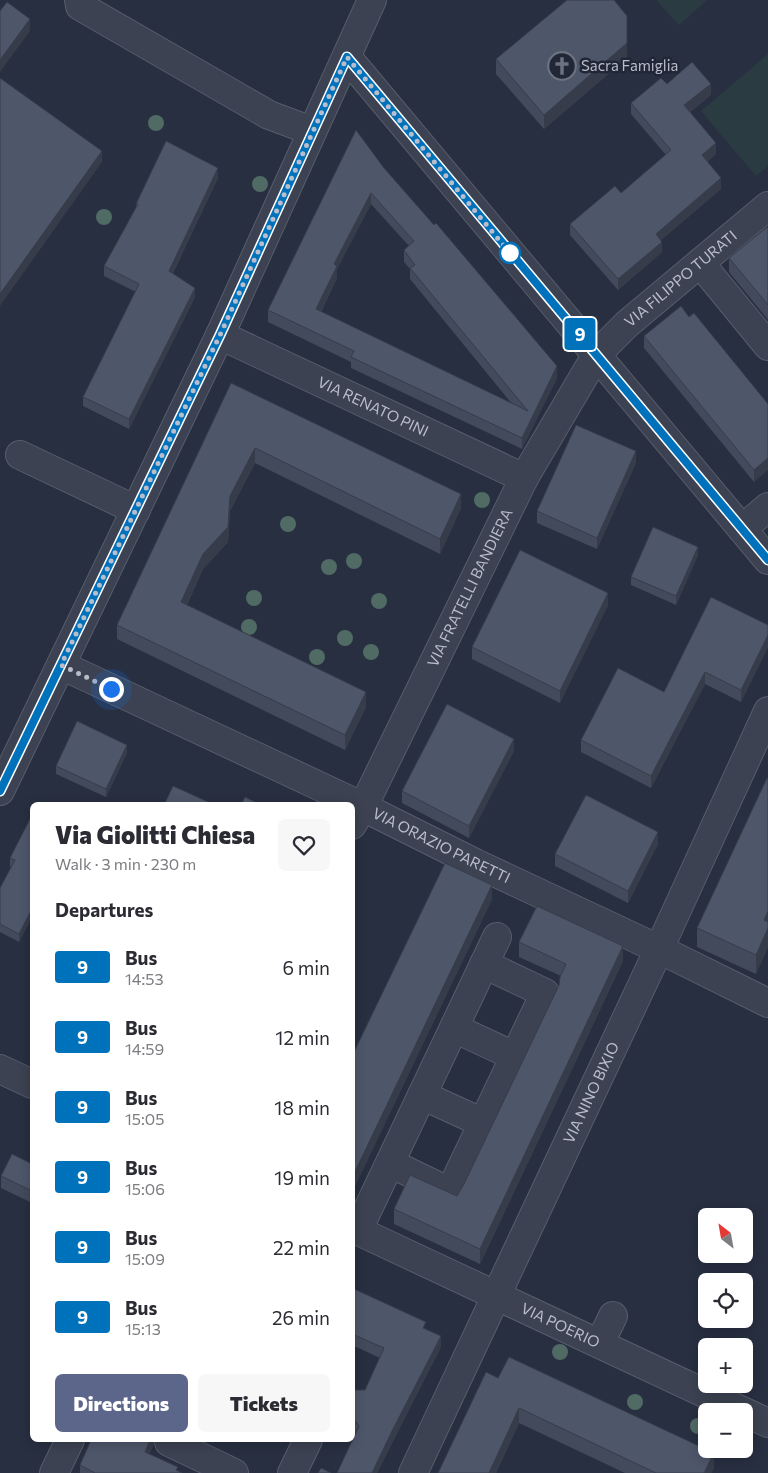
<!DOCTYPE html>
<meta charset="utf-8">
<style>
:root{--surface:#fff;--page:#f7f7f7;--text:#2b2b33;--muted:#7c7c81;--accent:#5b668a}
body{margin:0;font-family:Commissioner,sans-serif;background:var(--page);color:var(--text);height:100vh;display:flex;flex-direction:column;font-size:19px;white-space:nowrap}
*{box-sizing:border-box;margin:0}
p{font-size:16px;color:var(--muted)}
.icon{flex:none;width:28px;height:28px;fill:none;stroke:currentColor;stroke-width:2;stroke-linecap:round;stroke-linejoin:round}
.map{position:relative;flex:1;overflow:hidden}
.side{position:absolute;left:30px;top:802px;width:325px;height:640px;display:flex;flex-direction:column;background:var(--surface);border-radius:8px;box-shadow:0 2px 12px #0003}
.side>*{flex:none}
.badge{padding:0 10px;border-radius:4px;font-size:18px;line-height:32px}
.needle{width:32px;rotate:329deg}
.fabs{position:absolute;left:698px;top:1208px;display:grid;gap:10px}
.fabs a{display:grid;place-items:center;width:55px;height:55px;border-radius:8px;background:var(--surface);box-shadow:0 2px 12px #0003;font-size:25px}
.you{position:absolute;width:25px;height:25px;margin:-12px;border:4px solid #fff;border-radius:50%;background:#1a73e8;box-shadow:0 0 0 8px #1a73e833}
.map>.badge{position:absolute;translate:-50% -50%;box-shadow:0 0 0 2px #fff}
h2{padding:0 25px;font-size:19px;line-height:45px}
.round{display:grid;place-items:center;flex:none;width:52px;height:52px;border-radius:8px;background:var(--page)}
.overview{display:flex;align-items:center;justify-content:space-between;height:85px;padding:0 25px}
h1{font-size:24px;font-weight:800;line-height:38px}
.action{display:flex;gap:10px;margin-top:auto;padding:10px 25px}
.action a{flex:1;height:58px;border-radius:8px;background:var(--accent);color:#fff;font-size:20px;font-weight:800;line-height:58px;text-align:center}
.action a+a{background:var(--page);color:var(--text)}
ul{padding:0;list-style:none}
li{display:flex;align-items:center;gap:15px;height:70px;padding:0 25px}
li div{flex:1}
li b{display:block;font-size:19px}
li em{font-style:normal}
li .badge{min-width:55px;font-weight:700;text-align:center}
.map>svg:first-child{display:block}
.green{fill:#2a3c42}
.lines{fill:none;stroke-linecap:round;stroke-linejoin:round}
.minor-casing{stroke:#575d6b;stroke-width:30}
.minor{stroke:#3c4251;stroke-width:28}
.tree{fill:#506a64}
.wall{fill:#434a5b;fill-rule:evenodd}
.shaded-wall{fill:#373c4a}
.building{fill:#4e566a;stroke:#373c4a;fill-rule:evenodd}
.line-casing{stroke:#fff;stroke-width:11}
.line{stroke:#0072bc;stroke-width:8}
.walk{stroke:#b9bdcb;stroke-width:5;stroke-dasharray:0 9}
.stop-dot{fill:#fff;stroke:#0072bc;stroke-width:2.5}
.labels{text-anchor:middle;stroke-width:5;stroke-linejoin:round;paint-order:stroke}
.poi-label{font-size:15px;fill:#b9bdcb;stroke:#212736;text-anchor:start}
.street-label{font-size:15px;fill:#b9bdcb;stroke:#212736}
</style>
<div class="map">
<svg width="768" height="1473" viewBox="0 0 768 1473">
<rect width="100%" height="100%" fill="#282f41"/>
<g class="green">
<polygon points="656,0 707,0 679,25"/>
<polygon points="768,54 768,166 756,176 701,111"/>
</g>
<g class="lines">
<defs>
<g id="minor">
<polyline points="79,0 80,6 269,115 312,131"/>
<polyline points="347,57 768,560"/>
<polyline points="700,263 768,346"/>
<path id="s1" d="M220,335L524,478"/>
<polyline points="20,455 136,510"/>
<polyline points="742,529 768,507"/>
<path id="s2" d="M61,665L351,801L475,863L665,952L768,1003"/>
<polyline points="0,791 220,335 372,0"/>
<path id="s3" d="M352,825L363,807L524,478L597,354L627,324L768,206"/>
<polyline points="454,1028 514,1056"/>
<polyline points="0,1069 32,1084"/>
<polyline points="422,1095 483,1123"/>
<polyline points="390,1163 450,1192 545,993 484,964"/>
<path id="s4" d="M352,1228L768,1423"/>
<polyline points="358,1230 497,937"/>
<polyline points="600,1343 613,1316"/>
<polyline points="170,1440 169,1442 234,1473"/>
<polyline points="54,1473 70,1440"/>
<polyline points="292,1473 308,1440"/>
<path id="s5" d="M413,1473L659,949L768,711"/>
</g>
</defs>
<use href="#minor" class="minor-casing"/>
<use href="#minor" class="minor"/>
</g>
<g class="tree">
<circle cx="156" cy="123" r="8"/>
<circle cx="260" cy="184" r="8"/>
<circle cx="104" cy="217" r="8"/>
<circle cx="482" cy="500" r="8"/>
<circle cx="288" cy="524" r="8"/>
<circle cx="354" cy="561" r="8"/>
<circle cx="329" cy="567" r="8"/>
<circle cx="254" cy="598" r="8"/>
<circle cx="379" cy="601" r="8"/>
<circle cx="249" cy="627" r="8"/>
<circle cx="345" cy="638" r="8"/>
<circle cx="371" cy="652" r="8"/>
<circle cx="317" cy="657" r="8"/>
<circle cx="560" cy="1352" r="8"/>
<circle cx="635" cy="1402" r="8"/>
<circle cx="698" cy="1426" r="8"/>
</g>
<g class="wall">
<polygon points="627,58 544,129 496,74 496,59"/>
<polygon points="667,84 711,95 690,112 716,154 707,162 721,189 661,240 662,252 618,290 570,235 570,224 621,193 666,155 631,114 631,103"/>
<path d="M384,168L557,378L522,449L351,368V362L268,322V310ZM371,204L409,246L404,250V262L410,269V279L512,404L321,312L337,278V269Z"/>
<polygon points="218,178 173,273 195,297 129,429 83,406 83,397 136,292 104,276 104,266 136,207 136,204"/>
<polygon points="768,228 768,320 729,272 729,258"/>
<polygon points="689,317 768,404 754,482 644,348 644,336"/>
<polygon points="231,383 461,508 440,554 255,463 230,511 228,542 203,569 187,605 366,707 345,750 117,639 117,625"/>
<polygon points="636,463 597,549 537,523 537,511"/>
<polygon points="698,555 676,605 631,585 631,577"/>
<polygon points="608,605 560,703 472,659 472,647"/>
<polygon points="768,625 768,647 741,702 705,684 651,788 581,752 581,740 664,692"/>
<polygon points="514,751 469,838 402,803 402,791"/>
<polygon points="127,753 106,797 56,774 56,766"/>
<polygon points="768,779 768,947 756,974 697,947 697,928"/>
<polygon points="32,815 32,917 19,942 0,932 0,888 11,867 10,867 10,858"/>
<polygon points="658,844 628,903 555,866 555,854"/>
<polygon points="519,942 623,961 480,1264 394,1224 394,1209 457,1196 464,1184 559,985 561,976 519,957"/>
<polygon points="32,1164 32,1203 1,1188 1,1176"/>
<polygon points="352,1288 426,1329 441,1347 392,1443 377,1473 337,1473 356,1433 352,1428 352,1392 365,1390 380,1358 352,1345"/>
<polygon points="498,1378 714,1468 711,1473 625,1473 519,1423 496,1473 438,1473"/>
<polygon points="154,1444 149,1454 182,1473 80,1473 80,1465"/>
</g>
<g class="shaded-wall">
<polygon points="627,16 627,58 544,129 544,115"/>
<polygon points="30,19 30,31 0,72 0,60"/>
<polygon points="711,84 711,95 684,116 684,105"/>
<polygon points="716,143 716,154 702,166 702,155"/>
<polygon points="102,151 102,162 0,306 0,294"/>
<polygon points="218,168 218,178 169,280 169,271"/>
<polygon points="721,178 721,189 656,244 656,234"/>
<polygon points="371,193 371,204 337,269 337,278 316,321 316,309 334,264"/>
<polygon points="662,242 662,252 618,290 618,279"/>
<polygon points="195,288 195,297 129,429 129,419"/>
<polygon points="557,366 557,378 522,449 522,438"/>
<polygon points="255,448 255,463 230,511 228,542 203,569 181,617 181,602 230,496"/>
<polygon points="636,451 636,463 597,549 597,538"/>
<polygon points="768,458 768,470 754,482 754,470"/>
<polygon points="461,494 461,508 440,554 440,539"/>
<polygon points="698,547 698,555 676,605 676,596"/>
<polygon points="608,593 608,605 560,703 560,691"/>
<polygon points="768,635 768,647 741,702 741,690"/>
<polygon points="705,672 705,684 651,788 651,776"/>
<polygon points="366,692 366,707 345,750 345,735"/>
<polygon points="514,739 514,751 469,838 469,826"/>
<polygon points="127,745 127,753 106,797 106,789"/>
<polygon points="658,832 658,844 628,903 628,891"/>
<polygon points="492,885 492,900 352,1193 352,1178"/>
<polygon points="32,909 32,917 19,942 19,934"/>
<polygon points="768,911 768,947 756,974 756,955 764,920"/>
<polygon points="623,946 623,961 480,1264 480,1249"/>
<polygon points="441,1336 441,1347 392,1443 377,1473 372,1473 392,1431"/>
<polygon points="519,1408 519,1423 496,1473 489,1473"/>
<polygon points="150,1440 154,1440 154,1444 145,1463 145,1452"/>
<polygon points="714,1453 714,1468 711,1473 704,1473"/>
</g>
<g class="building">
<polygon points="567,0 614,0 627,16 627,43 544,115 496,59"/>
<polygon points="7,2 30,19 0,60 0,11"/>
<polygon points="692,62 711,84 684,105 716,143 702,155 721,178 656,234 662,242 618,279 570,224 615,186 621,193 671,150 631,103 661,78 667,84"/>
<polygon points="0,78 102,151 0,294"/>
<path d="M356,130L384,168L434,225L436,223L557,366L522,438L351,357L354,351L268,310ZM371,193L414,241L404,250L415,265L410,268L528,411L316,309L337,266L334,264Z"/>
<polygon points="166,141 218,168 169,271 195,288 129,419 83,397 139,284 104,266 138,204 136,204"/>
<polygon points="767,227 768,228 768,305 729,258"/>
<polygon points="681,306 689,317 694,313 768,404 768,458 754,470 644,336"/>
<polygon points="231,383 461,494 440,539 255,448 230,496 228,527 203,554 181,602 366,692 345,735 117,625"/>
<polygon points="576,425 636,451 597,538 537,511"/>
<polygon points="653,527 698,547 676,596 631,577"/>
<polygon points="520,550 608,593 560,691 472,647"/>
<polygon points="711,597 768,625 768,635 741,690 705,672 651,776 581,740 618,668 664,692"/>
<polygon points="447,704 514,739 469,826 402,791"/>
<polygon points="77,721 127,745 106,789 56,766"/>
<polygon points="767,778 768,779 768,911 764,920 768,922 768,928 756,955 697,928"/>
<polygon points="173,786 215,805 164,805"/>
<polygon points="586,795 658,832 628,891 555,854"/>
<polygon points="245,797 261,805 241,805"/>
<polygon points="32,815 32,909 19,934 0,924 0,888 15,860 10,858"/>
<polygon points="445,863 492,885 352,1178 352,1056"/>
<polygon points="537,906 623,946 480,1249 394,1209 410,1175 457,1196 464,1184 559,985 560,977 566,964 519,942"/>
<polygon points="12,1154 32,1164 32,1191 1,1176"/>
<polygon points="352,1288 426,1322 423,1328 441,1336 392,1431 372,1473 337,1473 359,1426 352,1416 352,1392 354,1390 365,1390 384,1348 352,1334"/>
<polygon points="509,1357 714,1453 704,1473 656,1473 519,1408 489,1473 438,1473 486,1372 498,1378"/>
<polygon points="91,1440 150,1440 145,1452 178,1467 176,1470 182,1473 95,1473 80,1465"/>
<polygon points="321,1468 331,1473 318,1473"/>
</g>
<g class="lines">
<defs>
<polyline id="line" points="0,791 220,335 347,57 768,560"/>
</defs>
<use href="#line" class="line-casing"/>
<use href="#line" class="line"/>
<polyline class="walk" points="111,689 61,665 220,335 347,57 510,253"/>
</g>
<defs>
<symbol id="church-ring" viewBox="-11 -11 22 22"><circle r="9.5" fill="#212736" stroke="#6b7280" stroke-width="1.5"/><path d="M-1.2-6h2.4v3.5h3.3v2.4h-3.3V6h-2.4V-.1h-3.3v-2.4h3.3Z" fill="#6b7280"/></symbol>
</defs>
<g fill-rule="evenodd">
<use href="#church-ring" x="546" y="50" width="32" height="32"/>
</g>
<circle class="stop-dot" cx="510" cy="253" r="10"/>
<g class="labels">
<g class="poi-label">
<text x="581" y="71">Sacra Famiglia</text>
</g>
<g class="street-label">
<text dy="5" stroke="none"><textPath href="#s3" startOffset="644">VIA FILIPPO TURATI</textPath></text>
<text dy="5" stroke="none"><textPath href="#s1" startOffset="169">VIA RENATO PINI</textPath></text>
<text dy="5" stroke="none"><textPath href="#s3" startOffset="265">VIA FRATELLI BANDIERA</textPath></text>
<text dy="5" stroke="none"><textPath href="#s2" startOffset="421">VIA ORAZIO PARETTI</textPath></text>
<text dy="5" stroke="none"><textPath href="#s5" startOffset="420">VIA NINO BIXIO</textPath></text>
<text dy="5" stroke="none"><textPath href="#s4" startOffset="230">VIA POERIO</textPath></text>
</g>
</g>
</svg>
<div class="fabs">
<a><svg class="needle" viewBox="-14 -14 28 28"><path d="M0-13l5 13h-10z" fill="#e53935"/><path d="M0 13l5-13h-10z" fill="#7c7c81"/></svg></a>
<a><svg class="icon" aria-label="locate" viewBox="0 0 24 24"><circle cx="12" cy="12" r="6"/><path d="M12 2v4M12 18v4M2 12h4M18 12h4"/></svg></a>
<a>+</a>
<a>−</a>
</div>
<div class="you" style="left:111px;top:689px"></div>
<b class="badge" style="left:580px;top:334px;background:#0072bc;color:#fff">9</b>
<section class="side">
<div class="overview"><div><h1>Via Giolitti Chiesa</h1><p>Walk · 3 min · 230 m</p></div><a class="round"><svg class="icon" aria-label="heart" viewBox="0 0 24 24"><path d="M12 20l-8-8c-3-5 5-10 8-4 3-6 11-1 8 4z"/></svg></a></div>
<h2>Departures</h2>
<ul>
<li><span class="badge" style="background:#0072bc;color:#fff">9</span><div><b>Bus</b><p>14:53</p></div><em>6 min</em></li>
<li><span class="badge" style="background:#0072bc;color:#fff">9</span><div><b>Bus</b><p>14:59</p></div><em>12 min</em></li>
<li><span class="badge" style="background:#0072bc;color:#fff">9</span><div><b>Bus</b><p>15:05</p></div><em>18 min</em></li>
<li><span class="badge" style="background:#0072bc;color:#fff">9</span><div><b>Bus</b><p>15:06</p></div><em>19 min</em></li>
<li><span class="badge" style="background:#0072bc;color:#fff">9</span><div><b>Bus</b><p>15:09</p></div><em>22 min</em></li>
<li><span class="badge" style="background:#0072bc;color:#fff">9</span><div><b>Bus</b><p>15:13</p></div><em>26 min</em></li>
</ul>
<div class="action"><a>Directions</a><a>Tickets</a></div>
</section>
</div>
